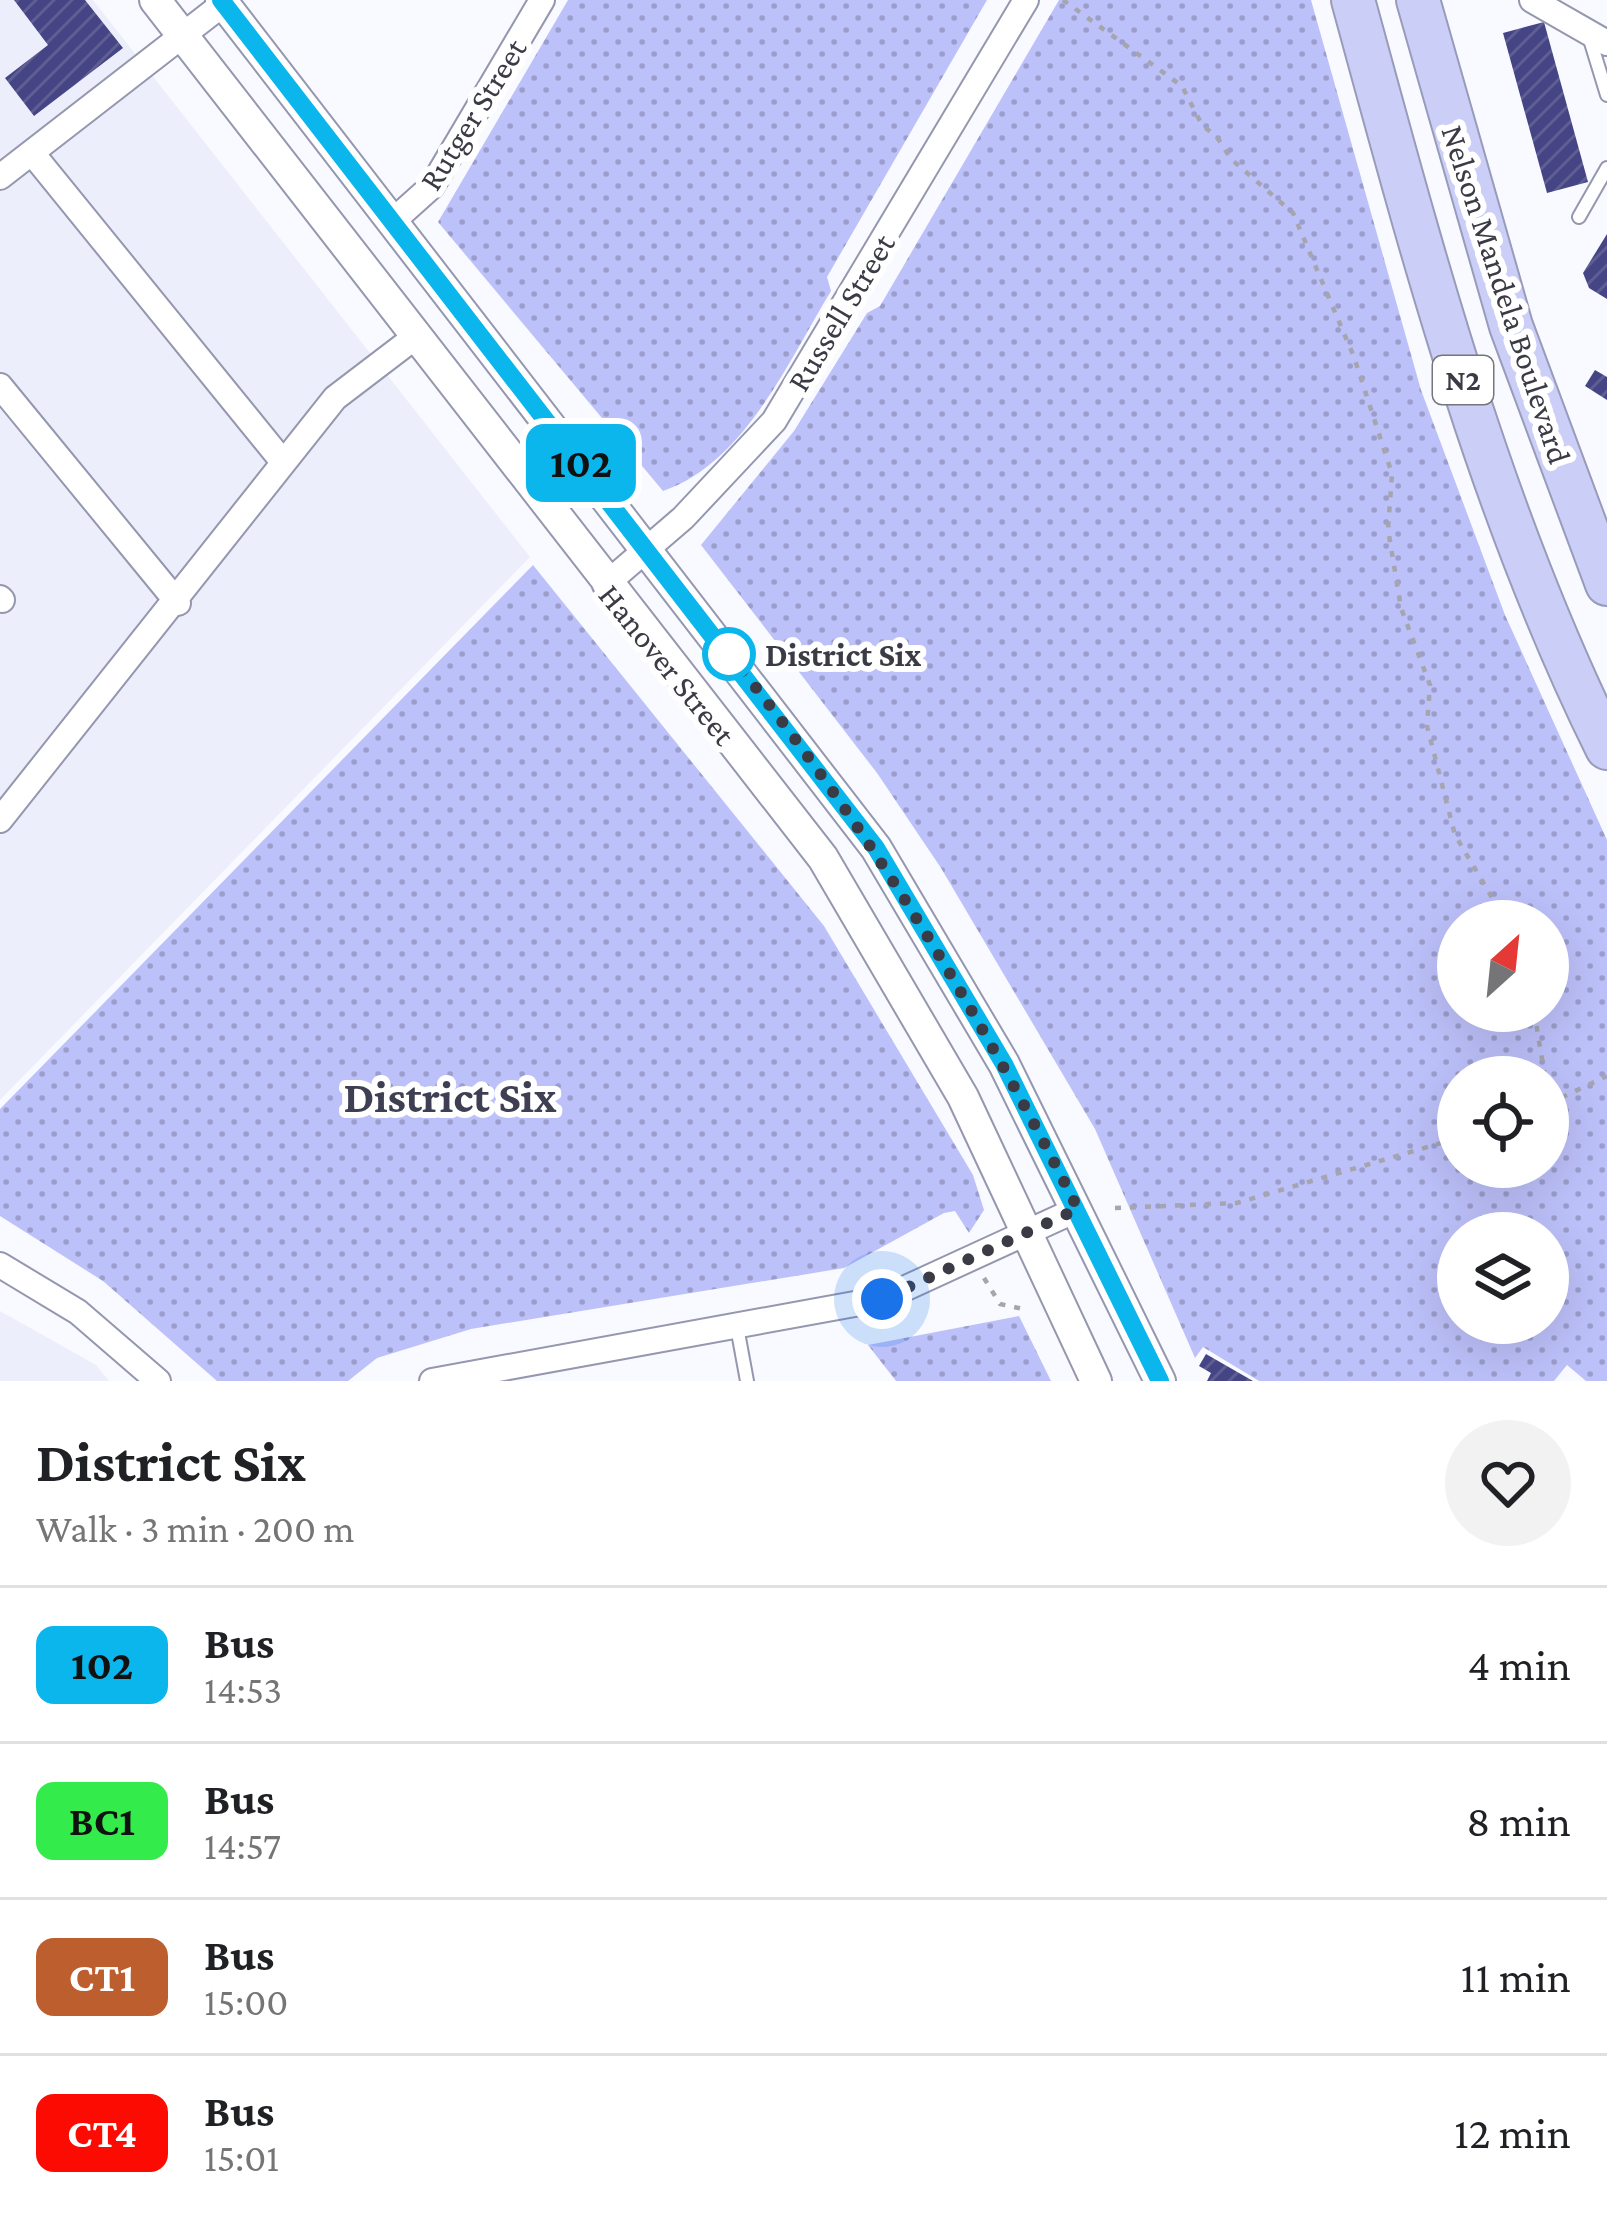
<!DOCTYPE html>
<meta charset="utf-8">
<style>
:root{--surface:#fff;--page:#f2f2f2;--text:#202124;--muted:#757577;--line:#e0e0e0}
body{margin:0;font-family:"Crimson Pro",serif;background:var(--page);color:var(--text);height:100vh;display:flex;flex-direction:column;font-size:45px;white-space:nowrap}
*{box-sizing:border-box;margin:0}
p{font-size:39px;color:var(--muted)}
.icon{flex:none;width:66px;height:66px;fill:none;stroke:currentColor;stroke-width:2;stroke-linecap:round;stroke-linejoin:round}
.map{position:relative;height:1381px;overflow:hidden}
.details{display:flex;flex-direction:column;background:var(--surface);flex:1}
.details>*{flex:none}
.badge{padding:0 24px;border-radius:18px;font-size:42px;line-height:78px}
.needle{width:78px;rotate:27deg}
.fabs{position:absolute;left:1437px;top:900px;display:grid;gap:24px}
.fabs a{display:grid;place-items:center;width:132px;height:132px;border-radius:50%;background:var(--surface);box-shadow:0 12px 48px #0002;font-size:60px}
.you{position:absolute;width:60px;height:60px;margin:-30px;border:9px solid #fff;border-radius:50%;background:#1a73e8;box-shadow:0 0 0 18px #1a73e833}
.map>.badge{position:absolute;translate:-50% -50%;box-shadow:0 0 0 6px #fff}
.round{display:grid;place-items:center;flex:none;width:126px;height:126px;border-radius:63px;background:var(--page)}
.headline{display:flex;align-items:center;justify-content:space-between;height:204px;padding:0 36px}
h1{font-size:57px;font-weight:700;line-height:90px}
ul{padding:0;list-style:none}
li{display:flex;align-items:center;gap:36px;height:156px;padding:0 36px;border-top:3px solid var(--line)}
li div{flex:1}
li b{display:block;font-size:45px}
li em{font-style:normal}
li .badge{min-width:132px;font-weight:700;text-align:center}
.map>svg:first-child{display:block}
.built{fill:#eceefb}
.grass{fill:url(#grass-dots);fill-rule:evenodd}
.building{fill:url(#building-hatch)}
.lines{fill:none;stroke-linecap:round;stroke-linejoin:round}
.service-casing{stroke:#9497ae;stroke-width:16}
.minor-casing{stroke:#9497ae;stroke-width:28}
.tertiary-casing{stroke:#9497ae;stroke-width:34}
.motorway-casing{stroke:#989bb9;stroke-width:46}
.path{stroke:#a4a5ad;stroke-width:4.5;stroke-dasharray:6 9;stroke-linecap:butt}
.service{stroke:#fff;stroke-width:12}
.minor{stroke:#fff;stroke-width:24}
.tertiary{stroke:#fff;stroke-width:30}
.motorway{stroke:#cbcff7;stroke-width:42}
.line-casing{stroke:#fff;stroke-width:27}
.line{stroke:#0ab6eb;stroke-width:18}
.walk{stroke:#3a3b45;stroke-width:12;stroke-dasharray:0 21.6}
.stop-dot{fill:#fff;stroke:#0ab6eb;stroke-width:6}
.labels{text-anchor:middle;stroke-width:12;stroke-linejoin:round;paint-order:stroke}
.shield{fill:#fff;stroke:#75767d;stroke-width:3}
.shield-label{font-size:30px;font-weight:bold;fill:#3a3b45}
.street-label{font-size:33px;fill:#3a3b45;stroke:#fff}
.stop-label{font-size:33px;font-weight:bold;fill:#3a3b45;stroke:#fff;text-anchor:start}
.district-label{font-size:45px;font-weight:bold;fill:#3e3f53;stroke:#fff}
</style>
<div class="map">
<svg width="1607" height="1381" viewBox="0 0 1607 1381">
<defs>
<pattern id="grass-dots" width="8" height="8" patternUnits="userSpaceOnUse" patternTransform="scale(3)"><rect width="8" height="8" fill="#bdc1fa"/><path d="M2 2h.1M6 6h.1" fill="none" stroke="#9b9ecc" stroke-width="1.8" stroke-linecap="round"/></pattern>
<pattern id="building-hatch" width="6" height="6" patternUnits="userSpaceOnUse" patternTransform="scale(3)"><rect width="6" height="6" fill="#454585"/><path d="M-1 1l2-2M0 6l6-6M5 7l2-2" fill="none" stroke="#5e5e92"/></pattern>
</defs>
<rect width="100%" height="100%" fill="#f9faff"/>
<g class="built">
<polygon points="0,0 93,0 530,557 0,1100"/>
<polygon points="0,1311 96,1365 109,1381 0,1381"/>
</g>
<g class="grass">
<path d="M568,0H987L827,277L831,291C789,360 745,463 663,491L438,222Z"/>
<path d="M1059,0H1311L1421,390L1505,615L1607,840V1381H1586L1567,1365L1554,1381H1259L1203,1347L1195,1358L1095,1129L941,868L877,773L701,545L794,431L867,313L880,306ZM1548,921V1011H1458V921ZM1548,1077V1167H1458V1077ZM1548,1233V1323H1458V1233Z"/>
<polygon points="533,565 824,926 973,1175 984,1210 969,1233 955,1211 944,1213 844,1268 471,1329 377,1358 348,1381 217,1381 103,1281 0,1216 0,1109"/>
<polygon points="1019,1316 1051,1381 896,1381 868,1345"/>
</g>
<g class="building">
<polygon points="14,0 85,0 123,48 34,116 5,78 48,45"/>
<polygon points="1544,22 1588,182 1547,193 1503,33"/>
<polygon points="1607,234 1607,299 1589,288 1583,273"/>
<polygon points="1595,370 1607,377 1607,400 1585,386"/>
<polygon points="1206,1354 1253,1381 1207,1381 1211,1373 1199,1366"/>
</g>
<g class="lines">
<defs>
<g id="service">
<polyline points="1588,33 1607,95"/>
<polyline points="1579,217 1607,168"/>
<polyline points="737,1327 747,1381"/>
</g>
<g id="minor">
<polyline points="1532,0 1607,43"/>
<polyline points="32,153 283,462"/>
<polyline points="0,177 223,4"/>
<polyline points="393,221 432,186 542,0"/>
<polyline points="0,386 178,603"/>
<polyline points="605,585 683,518 774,421 1026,0"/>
<polyline points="0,598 2,600"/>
<polyline points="0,820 335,398 415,337"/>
<polyline points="0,1265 78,1312 158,1381"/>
<polyline points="432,1381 882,1299 1078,1209"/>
</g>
<g id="tertiary">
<polyline points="155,0 823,858 963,1097 1096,1381"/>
<polyline points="221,0 876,848 1004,1064 1160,1381"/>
</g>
<g id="motorway">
<path d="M1353,0C1422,253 1490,512 1607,748"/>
<polyline points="1418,0 1511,326 1607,584"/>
</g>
</defs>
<use href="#service" class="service-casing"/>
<use href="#minor" class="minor-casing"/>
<use href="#tertiary" class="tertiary-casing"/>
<use href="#motorway" class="motorway-casing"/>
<g class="path">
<polyline points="1063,0 1182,86 1202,125 1217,137 1231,159 1293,213 1354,357 1392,474 1388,529 1401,608 1430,685 1427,726 1455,835 1506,921"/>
<polyline points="1534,1011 1545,1077"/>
<polyline points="1548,1104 1607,1076"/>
<polyline points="1115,1208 1237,1203 1458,1138"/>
<polyline points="984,1278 1000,1304 1028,1310"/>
</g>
<use href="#service" class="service"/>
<use href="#minor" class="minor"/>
<use href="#tertiary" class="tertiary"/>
<use href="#motorway" class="motorway"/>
</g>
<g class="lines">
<defs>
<polyline id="line" points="221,0 876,848 1004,1064 1160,1381"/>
</defs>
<use href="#line" class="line-casing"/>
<use href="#line" class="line"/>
<path class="walk" d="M729,654C869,826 978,1011 1078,1209L882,1299"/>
</g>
<circle class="stop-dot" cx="729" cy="654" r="24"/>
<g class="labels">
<rect class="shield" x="1433" y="356" width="60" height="48" rx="9"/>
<g class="shield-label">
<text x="1463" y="390">N2</text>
</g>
<g class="street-label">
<text transform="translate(472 114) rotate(-58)" y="12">Rutger Street</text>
<text transform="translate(1507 294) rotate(72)" y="12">Nelson Mandela Boulevard</text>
<text transform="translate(840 312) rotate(-59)" y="12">Russell Street</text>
<text transform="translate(668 664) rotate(51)" y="12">Hanover Street</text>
</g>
<g class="stop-label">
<text x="765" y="666">District Six</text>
</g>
<g class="district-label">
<text x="450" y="1112">District Six</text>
</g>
</g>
</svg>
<div class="fabs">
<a><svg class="needle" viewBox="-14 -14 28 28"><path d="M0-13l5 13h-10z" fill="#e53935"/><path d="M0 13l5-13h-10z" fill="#757577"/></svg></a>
<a><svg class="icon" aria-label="locate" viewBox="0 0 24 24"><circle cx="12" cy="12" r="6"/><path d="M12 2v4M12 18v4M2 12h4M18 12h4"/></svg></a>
<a><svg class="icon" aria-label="layers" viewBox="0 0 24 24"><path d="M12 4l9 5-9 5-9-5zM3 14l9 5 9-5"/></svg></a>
</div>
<div class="you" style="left:882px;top:1299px"></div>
<b class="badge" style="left:581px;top:463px;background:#0ab6eb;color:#111">102</b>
</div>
<section class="details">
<div class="headline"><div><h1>District Six</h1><p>Walk · 3 min · 200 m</p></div><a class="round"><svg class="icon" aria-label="heart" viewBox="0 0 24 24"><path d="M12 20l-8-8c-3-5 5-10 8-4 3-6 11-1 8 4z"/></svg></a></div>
<ul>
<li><span class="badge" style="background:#0ab6eb;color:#111">102</span><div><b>Bus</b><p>14:53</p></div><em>4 min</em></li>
<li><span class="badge" style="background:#34eb4c;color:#111">BC1</span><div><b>Bus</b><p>14:57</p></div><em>8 min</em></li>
<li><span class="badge" style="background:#bd5e2f;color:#fff">CT1</span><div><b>Bus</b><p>15:00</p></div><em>11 min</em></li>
<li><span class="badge" style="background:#fc0b03;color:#fff">CT4</span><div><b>Bus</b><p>15:01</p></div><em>12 min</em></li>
</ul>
</section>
